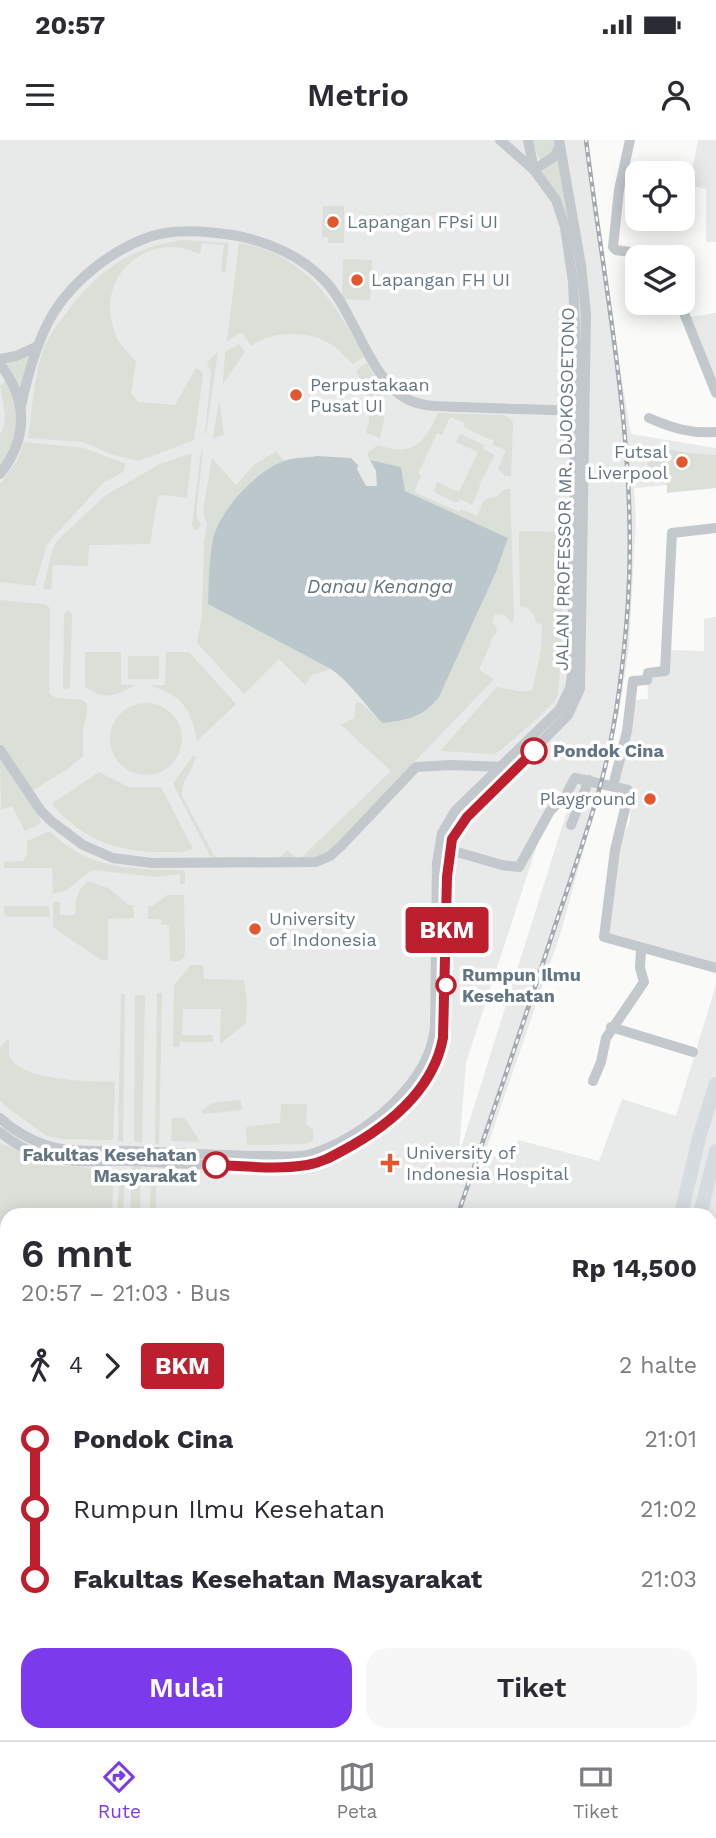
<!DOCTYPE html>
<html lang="id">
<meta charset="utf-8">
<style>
:root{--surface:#fff;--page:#f7f7f7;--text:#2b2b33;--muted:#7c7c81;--line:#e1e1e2;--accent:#7c3aed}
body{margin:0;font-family:"Work Sans",sans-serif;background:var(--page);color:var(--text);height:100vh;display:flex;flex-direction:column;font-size:26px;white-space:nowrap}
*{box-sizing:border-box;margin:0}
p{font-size:23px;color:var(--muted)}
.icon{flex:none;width:38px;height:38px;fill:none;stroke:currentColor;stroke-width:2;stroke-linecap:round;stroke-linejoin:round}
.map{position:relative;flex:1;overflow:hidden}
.sheet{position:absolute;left:0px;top:1068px;width:718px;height:534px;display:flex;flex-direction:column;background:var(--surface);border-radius:21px 21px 0 0;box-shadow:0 4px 18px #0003}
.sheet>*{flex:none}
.badge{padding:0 14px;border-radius:5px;font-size:24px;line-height:46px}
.controls{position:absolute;left:625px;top:21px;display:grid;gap:14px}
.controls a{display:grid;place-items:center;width:70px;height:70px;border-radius:14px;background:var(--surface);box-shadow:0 4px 18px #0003;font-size:35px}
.map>.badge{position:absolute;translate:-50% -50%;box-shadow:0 0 0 4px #fff}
.legs{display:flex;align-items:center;gap:10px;height:77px;padding:0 21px;font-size:23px}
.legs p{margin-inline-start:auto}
.headline{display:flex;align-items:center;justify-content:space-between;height:119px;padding:0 21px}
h1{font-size:38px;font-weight:600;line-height:52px}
.button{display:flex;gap:14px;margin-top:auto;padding:14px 21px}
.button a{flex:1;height:80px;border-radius:21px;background:var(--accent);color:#fff;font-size:28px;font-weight:600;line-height:80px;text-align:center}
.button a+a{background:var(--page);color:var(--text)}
ul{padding:0 21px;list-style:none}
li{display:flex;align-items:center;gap:24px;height:70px;font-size:26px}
li i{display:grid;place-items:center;width:10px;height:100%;margin:0 9px;background:currentColor}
li i::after{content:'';width:18px;height:18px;margin:-9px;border:5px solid;border-radius:50%;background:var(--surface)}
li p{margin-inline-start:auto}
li:first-child i{background:linear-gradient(#0000 50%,currentColor 0)}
li:last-child i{background:linear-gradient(currentColor 50%,#0000 0)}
.status{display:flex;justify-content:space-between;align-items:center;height:49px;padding:0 35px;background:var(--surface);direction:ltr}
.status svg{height:19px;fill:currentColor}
header{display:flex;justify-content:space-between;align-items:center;height:91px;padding:0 21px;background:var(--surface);font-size:32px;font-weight:600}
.menu{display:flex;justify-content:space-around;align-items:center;height:98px;border-top:2px solid var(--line);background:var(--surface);font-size:19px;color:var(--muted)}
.menu a{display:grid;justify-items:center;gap:4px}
.menu .selected{color:var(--accent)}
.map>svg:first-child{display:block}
.built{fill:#e8e9e9;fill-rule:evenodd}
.green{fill:#dadfd7}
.water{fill:#bbc7cb}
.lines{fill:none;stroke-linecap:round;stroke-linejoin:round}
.river{stroke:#bbc7cb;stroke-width:12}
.minor{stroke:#c3c8cc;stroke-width:10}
.major{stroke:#d6dbdf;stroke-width:14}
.highway{stroke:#d6dbdf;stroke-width:16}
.rail-casing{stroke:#a2aab0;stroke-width:4.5}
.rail{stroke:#fff;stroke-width:2;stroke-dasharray:5;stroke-linecap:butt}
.line-1-casing{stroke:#fff;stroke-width:16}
.line-1{stroke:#bd1f2e;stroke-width:10}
.poi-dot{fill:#e4572e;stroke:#fff;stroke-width:2.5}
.stop-1-dot{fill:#fff;stroke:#bd1f2e;stroke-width:3.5}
.labels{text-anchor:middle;stroke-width:7;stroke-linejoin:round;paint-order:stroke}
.poi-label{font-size:18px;fill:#657683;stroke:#fff;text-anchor:start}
.street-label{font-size:18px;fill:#657683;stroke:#fff}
.stop-label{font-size:18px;font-weight:bold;fill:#657683;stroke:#fff;text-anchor:start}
.water-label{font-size:19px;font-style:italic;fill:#60757c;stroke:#fff}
</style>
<div class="status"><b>20:57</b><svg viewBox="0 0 49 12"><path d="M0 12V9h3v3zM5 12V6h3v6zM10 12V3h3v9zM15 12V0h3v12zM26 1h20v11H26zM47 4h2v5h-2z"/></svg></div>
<header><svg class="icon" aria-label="menu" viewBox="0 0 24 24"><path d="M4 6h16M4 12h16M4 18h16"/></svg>Metrio<svg class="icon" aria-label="person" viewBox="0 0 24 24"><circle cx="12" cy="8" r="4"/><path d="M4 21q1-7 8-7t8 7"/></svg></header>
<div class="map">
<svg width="716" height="1600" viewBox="0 0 716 1600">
<rect width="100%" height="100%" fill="#fafaf8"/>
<g class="built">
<path d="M0,0H587L596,85L631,294L716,308V341L634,348L636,380L629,507L619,572L603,640L560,795L485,1013L511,1023L518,1000L599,1021L622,959L676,976L716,845V1356L711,1365L710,1074H7V1323L0,1320ZM555,650L572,655L455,1027L459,1012L466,923Z"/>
<polygon points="698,0 716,0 716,102 706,102 706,49 689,45"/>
<polygon points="716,173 716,246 690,177"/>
<polygon points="716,477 716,827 609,798 606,790 618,709 630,681 631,651 615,644 633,560 648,559 647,531 667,530 669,510 704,511 704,479"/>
</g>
<g class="green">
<polygon points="531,0 556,0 553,13 540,20"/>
<polygon points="558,18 582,173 581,344 568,87 542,32"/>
<polygon points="323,66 344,66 344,103 328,103 328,97 322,97"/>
<path d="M184,100L229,103L225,133L221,132L224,105L202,103L200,114C192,111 183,107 174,107C134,106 104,140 111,179C113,187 116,198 121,205C125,210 131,215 136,221L131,253L138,262L175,265L196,228L201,230L203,235L194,300L139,321L113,315L83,302L28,298C33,268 33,237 44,208C50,192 61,180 71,167C101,128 134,106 184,100Z"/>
<path d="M239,103C305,113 336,164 364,217L353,224C346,218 340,210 332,205C310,190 273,190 251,206L242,192L227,201Z"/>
<polygon points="343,119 372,120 370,160 342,159"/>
<polygon points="239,204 245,212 223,244 225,212"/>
<polygon points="218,212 206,294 205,294 211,234 207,222"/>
<polygon points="31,214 20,250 5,222"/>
<polygon points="367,223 373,234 389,252 387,254 367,256 356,230"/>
<path d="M7,241C23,283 18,290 0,329V294L4,286L5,274L0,246Z"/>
<polygon points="219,260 224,294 215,298 213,297"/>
<polygon points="368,261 383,261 384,279 380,298 366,293 369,281"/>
<path d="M438,273L502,275L509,277L513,283L511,336H505L498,329L506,310L493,305L494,301L463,287L465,283L450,277L442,295L437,293L418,334L421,336L414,352L459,372L461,369L477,376L484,360L497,356L505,349H510L514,478L512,483L504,475L495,474L492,482L497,489L496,494H494L479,530L494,539L328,712L307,721L215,718L210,716L173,644L193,615L196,617C193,631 180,642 182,656L215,717L279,718L287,710L297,719L301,718L391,631L341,585L354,578L356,563L360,562L382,583C408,580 423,578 439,557L496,432L508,399L405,351L401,327L370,320L367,313L378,305C413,317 424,304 438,273Z"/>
<polygon points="460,294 484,305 483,309 495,315 479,345 480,347 472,365 460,359 457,363 434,352 437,342 459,352 478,312 456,302"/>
<polygon points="24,302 84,308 126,324 123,332 103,343 53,397 46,407 35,446 0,442 0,344 17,321"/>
<polygon points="647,306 696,314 716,315 716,348 667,353 666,330 648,332"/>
<polygon points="201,311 203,311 196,375 201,386 197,390 193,388 192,385"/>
<polygon points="276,311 284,321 275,326 208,464 331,529 312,535 305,545 279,519 244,554 197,503 202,476 204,403 207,384 203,371 212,318 236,345 255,324"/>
<polygon points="192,313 187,358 163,355 158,357 150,404 89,405 88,426 53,425 51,449 43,449 52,411 57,401 106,355 160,324"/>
<path d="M519,391L563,392L562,501L558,554L554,562L533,582L501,610L493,614L440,611L497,547L518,551H532L541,511L542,484L536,483C535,473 529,468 520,466Z"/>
<polygon points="0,460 44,464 50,468 49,553 56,558 83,560 87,564 87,573 83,590 83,616 70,627 34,650 28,648 0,605"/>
<polygon points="68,470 72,474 70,547 66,550 63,547 64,474"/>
<path d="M85,512H121V545H136C113,556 108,561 85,547Z"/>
<path d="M166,512H189L236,564L197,601C191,567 182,556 149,545H165Z"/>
<rect x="128" y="516" width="31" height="23"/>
<circle cx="146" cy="599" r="36"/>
<polygon points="0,615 41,681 40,684 25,691 12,666 1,670"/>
<path d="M99,632L129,647H161L193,709C183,713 171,712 160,712C114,711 84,700 53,665V663Z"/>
<path d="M50,691C85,729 134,730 182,730L185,732V744H180V734L155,737L94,730C78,736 73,753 53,753L52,728H4V722L23,721L27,715V701Z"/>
<path d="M87,741L108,748L129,765H133L134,778L108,779V820H101L53,787V762H60V775H75C76,760 76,753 87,741Z"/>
<polygon points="167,755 184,755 185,811 184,817 179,821 170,821 169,785 161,785 161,779 148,779 148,766 153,766"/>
<polygon points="4,766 49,766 50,777 9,777 5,776"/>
<polygon points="191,825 203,825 204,839 244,840 247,861 246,883 220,904 221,869 183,869 182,895 213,895 213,902 180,902 179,907 173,907 174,845"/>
<polygon points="157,853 162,853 159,1004 155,1003"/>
<polygon points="121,854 125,854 123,1002 118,1001"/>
<polygon points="135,855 145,855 142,1003 134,1001"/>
<path d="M9,898C9,903 8,911 9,915C19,942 91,941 115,942L113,1000L63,999L47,996L5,966L0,960V907Z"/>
<polygon points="241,960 242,970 204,974 201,971 212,963"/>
<polygon points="281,964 307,964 306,984 313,990 313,1001 306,1004 247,1005 246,987 280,983"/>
<polygon points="172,978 185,978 200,1002 171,1001"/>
<polygon points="0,1003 50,1025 114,1030 112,1074 7,1074 7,1312 0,1309"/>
<polygon points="141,1025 140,1074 130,1074 132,1026"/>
<polygon points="151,1030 156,1032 156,1074 150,1074"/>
<polygon points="120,1031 125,1032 123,1074 117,1074"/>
</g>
<path class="water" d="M317,316L351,318L358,325L357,329L366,346H377L376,331L370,320L401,327L405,351L508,398L496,432L439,557C422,578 408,580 382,583C365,565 351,543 331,529L208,464C209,442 209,420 213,399C220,370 256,331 284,321C294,317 306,318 317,316Z"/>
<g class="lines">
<polyline class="river" points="468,1600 468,1594"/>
<g class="minor">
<polyline points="528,0 534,30"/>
<polyline points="630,0 619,50 613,107 616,110 665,117"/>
<polyline points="534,30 555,16 560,5"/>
<polyline points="680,163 716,253"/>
<polyline points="0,219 16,216 38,206"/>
<path d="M0,224C28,261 28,298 0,334"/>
<path d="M21,266C28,234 37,200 54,172C75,139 112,110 149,97C173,88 207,91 233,95C267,101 302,116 326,142C354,172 371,241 407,259C424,268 445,266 464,267C501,269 538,269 575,271"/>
<path d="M649,278C672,288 691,294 716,292"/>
<polyline points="0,610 41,671 51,681 83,705 113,718 152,723 316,722 330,716 341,706 416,627 451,625 506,627"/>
<polyline points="613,646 627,591 633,541 647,540 648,533 665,531 672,393 716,388"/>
<polyline points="571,685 589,640"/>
<polyline points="450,710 502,725 519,727 550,671 566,655 575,638 628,650 629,652 615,710 604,797 716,828"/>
<polyline points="611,887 693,912"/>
<polyline points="593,941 601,922 606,898 644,842 640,828 641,809"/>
<path d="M0,978C16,993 39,1005 61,1009C84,1013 107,1010 130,1011C176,1013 223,1016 269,1016C282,1016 298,1018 311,1014C363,998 430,944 435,887L437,723L442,693L455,671L560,569L570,548L572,535L576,209L573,142L565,87L556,60L534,30L500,0"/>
<path d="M0,992C14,1004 29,1012 47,1017C74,1024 105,1020 132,1021C173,1023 214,1026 255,1026C276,1027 300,1029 319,1022C371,1004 433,955 443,899L448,722L454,692L467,677L568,575L580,549L586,173L581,125L559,0"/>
<polyline points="710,1397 716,1398"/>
<polyline points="710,1474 716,1476"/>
<polyline points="710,1524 716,1501"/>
<polyline points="0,1526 7,1527"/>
<polyline points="710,1559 716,1560"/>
<polyline points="159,1595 185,1598 185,1594"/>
<polyline points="28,1600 28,1594"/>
<polyline points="87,1600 88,1594"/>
<polyline points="272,1600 274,1594"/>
<polyline points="299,1600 301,1594"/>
</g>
<g class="major">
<polyline points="681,1074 700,994 716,944"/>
<polyline points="700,1074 716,1011"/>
<polyline points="559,1600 560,1594"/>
<polyline points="576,1600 577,1594"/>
</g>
<g class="highway">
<polyline points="0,1346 7,1349"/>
<polyline points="0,1363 7,1365"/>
<polyline points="710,1571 716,1573"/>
<polyline points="710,1586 716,1589"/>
<polyline points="617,1594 631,1600"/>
<polyline points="665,1594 679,1600"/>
</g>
<defs>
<g id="rail">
<path d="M458,1074C491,978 524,882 555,786C571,738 588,691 601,643C616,587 624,521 628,463C638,308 605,152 586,0"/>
<polyline points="285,1600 287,1594"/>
</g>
</defs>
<use href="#rail" class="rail-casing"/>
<use href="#rail" class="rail"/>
</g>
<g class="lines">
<defs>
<path id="line-1" d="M216,1025C246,1026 277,1030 307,1025C320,1023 331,1017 342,1011C387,987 433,951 443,898L447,737L452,699L467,677L534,611"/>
</defs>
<use href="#line-1" class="line-1-casing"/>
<use href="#line-1" class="line-1"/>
</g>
<g class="poi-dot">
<circle cx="333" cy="82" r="7"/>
<circle cx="357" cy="140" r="7"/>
<circle cx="296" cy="255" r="7"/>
<circle cx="682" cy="322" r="7"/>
<circle cx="650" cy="659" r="7"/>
<circle cx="255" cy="789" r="7"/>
<path d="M386.5 1012.5h7v7h7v7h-7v7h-7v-7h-7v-7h7z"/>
</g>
<g class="stop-1-dot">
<circle cx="534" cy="611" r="12"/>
<circle cx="446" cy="845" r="9"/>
<circle cx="216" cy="1025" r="12"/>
</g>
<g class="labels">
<g class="poi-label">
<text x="347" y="88">Lapangan FPsi UI</text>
<text x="371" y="146">Lapangan FH UI</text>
<text x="310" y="251">Perpustakaan<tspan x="310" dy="21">Pusat UI</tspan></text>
<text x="668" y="318" text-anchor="end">Futsal<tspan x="668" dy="21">Liverpool</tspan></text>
<text x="636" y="665" text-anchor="end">Playground</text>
<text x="269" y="785">University<tspan x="269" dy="21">of Indonesia</tspan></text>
<text x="406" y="1019">University of<tspan x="406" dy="21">Indonesia Hospital</tspan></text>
</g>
<g class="street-label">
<text transform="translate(565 349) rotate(-89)" y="6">JALAN PROFESSOR MR. DJOKOSOETONO</text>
</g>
<g class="stop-label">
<text x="553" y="617">Pondok Cina</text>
<text x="462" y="841">Rumpun Ilmu<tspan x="462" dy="21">Kesehatan</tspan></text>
<text x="197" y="1021" text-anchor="end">Fakultas Kesehatan<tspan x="197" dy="21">Masyarakat</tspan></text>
</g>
<g class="water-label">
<text x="380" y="453">Danau Kenanga</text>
</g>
</g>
</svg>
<div class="controls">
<a><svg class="icon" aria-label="locate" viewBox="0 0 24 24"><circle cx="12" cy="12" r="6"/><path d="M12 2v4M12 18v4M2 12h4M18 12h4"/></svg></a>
<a><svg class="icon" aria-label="layers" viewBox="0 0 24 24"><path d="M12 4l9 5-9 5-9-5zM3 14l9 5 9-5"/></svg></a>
</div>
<b class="badge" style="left:447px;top:790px;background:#bd1f2e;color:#fff">BKM</b>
<section class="sheet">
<div class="headline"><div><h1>6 mnt</h1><p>20:57 – 21:03 · Bus</p></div><b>Rp 14,500</b></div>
<div class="legs"><svg class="icon" aria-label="walk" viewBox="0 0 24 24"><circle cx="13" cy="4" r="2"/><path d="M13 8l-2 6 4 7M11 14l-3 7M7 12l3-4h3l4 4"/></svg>4<svg class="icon" aria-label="forward" viewBox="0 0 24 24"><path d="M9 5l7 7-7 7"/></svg><b class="badge" style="background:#bd1f2e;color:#fff">BKM</b><p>2 halte</p></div>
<ul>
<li><i style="color:#bd1f2e"></i><b>Pondok Cina</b><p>21:01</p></li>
<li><i style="color:#bd1f2e"></i><span>Rumpun Ilmu Kesehatan</span><p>21:02</p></li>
<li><i style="color:#bd1f2e"></i><b>Fakultas Kesehatan Masyarakat</b><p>21:03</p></li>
</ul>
<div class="button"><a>Mulai</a><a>Tiket</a></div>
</section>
</div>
<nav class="menu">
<a class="selected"><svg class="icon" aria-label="directions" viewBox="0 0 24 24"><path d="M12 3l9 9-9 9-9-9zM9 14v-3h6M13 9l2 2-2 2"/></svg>Rute</a>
<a><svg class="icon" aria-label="map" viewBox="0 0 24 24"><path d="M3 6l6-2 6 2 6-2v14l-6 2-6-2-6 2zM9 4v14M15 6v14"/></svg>Peta</a>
<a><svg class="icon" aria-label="tickets" viewBox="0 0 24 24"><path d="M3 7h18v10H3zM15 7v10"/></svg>Tiket</a>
</nav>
